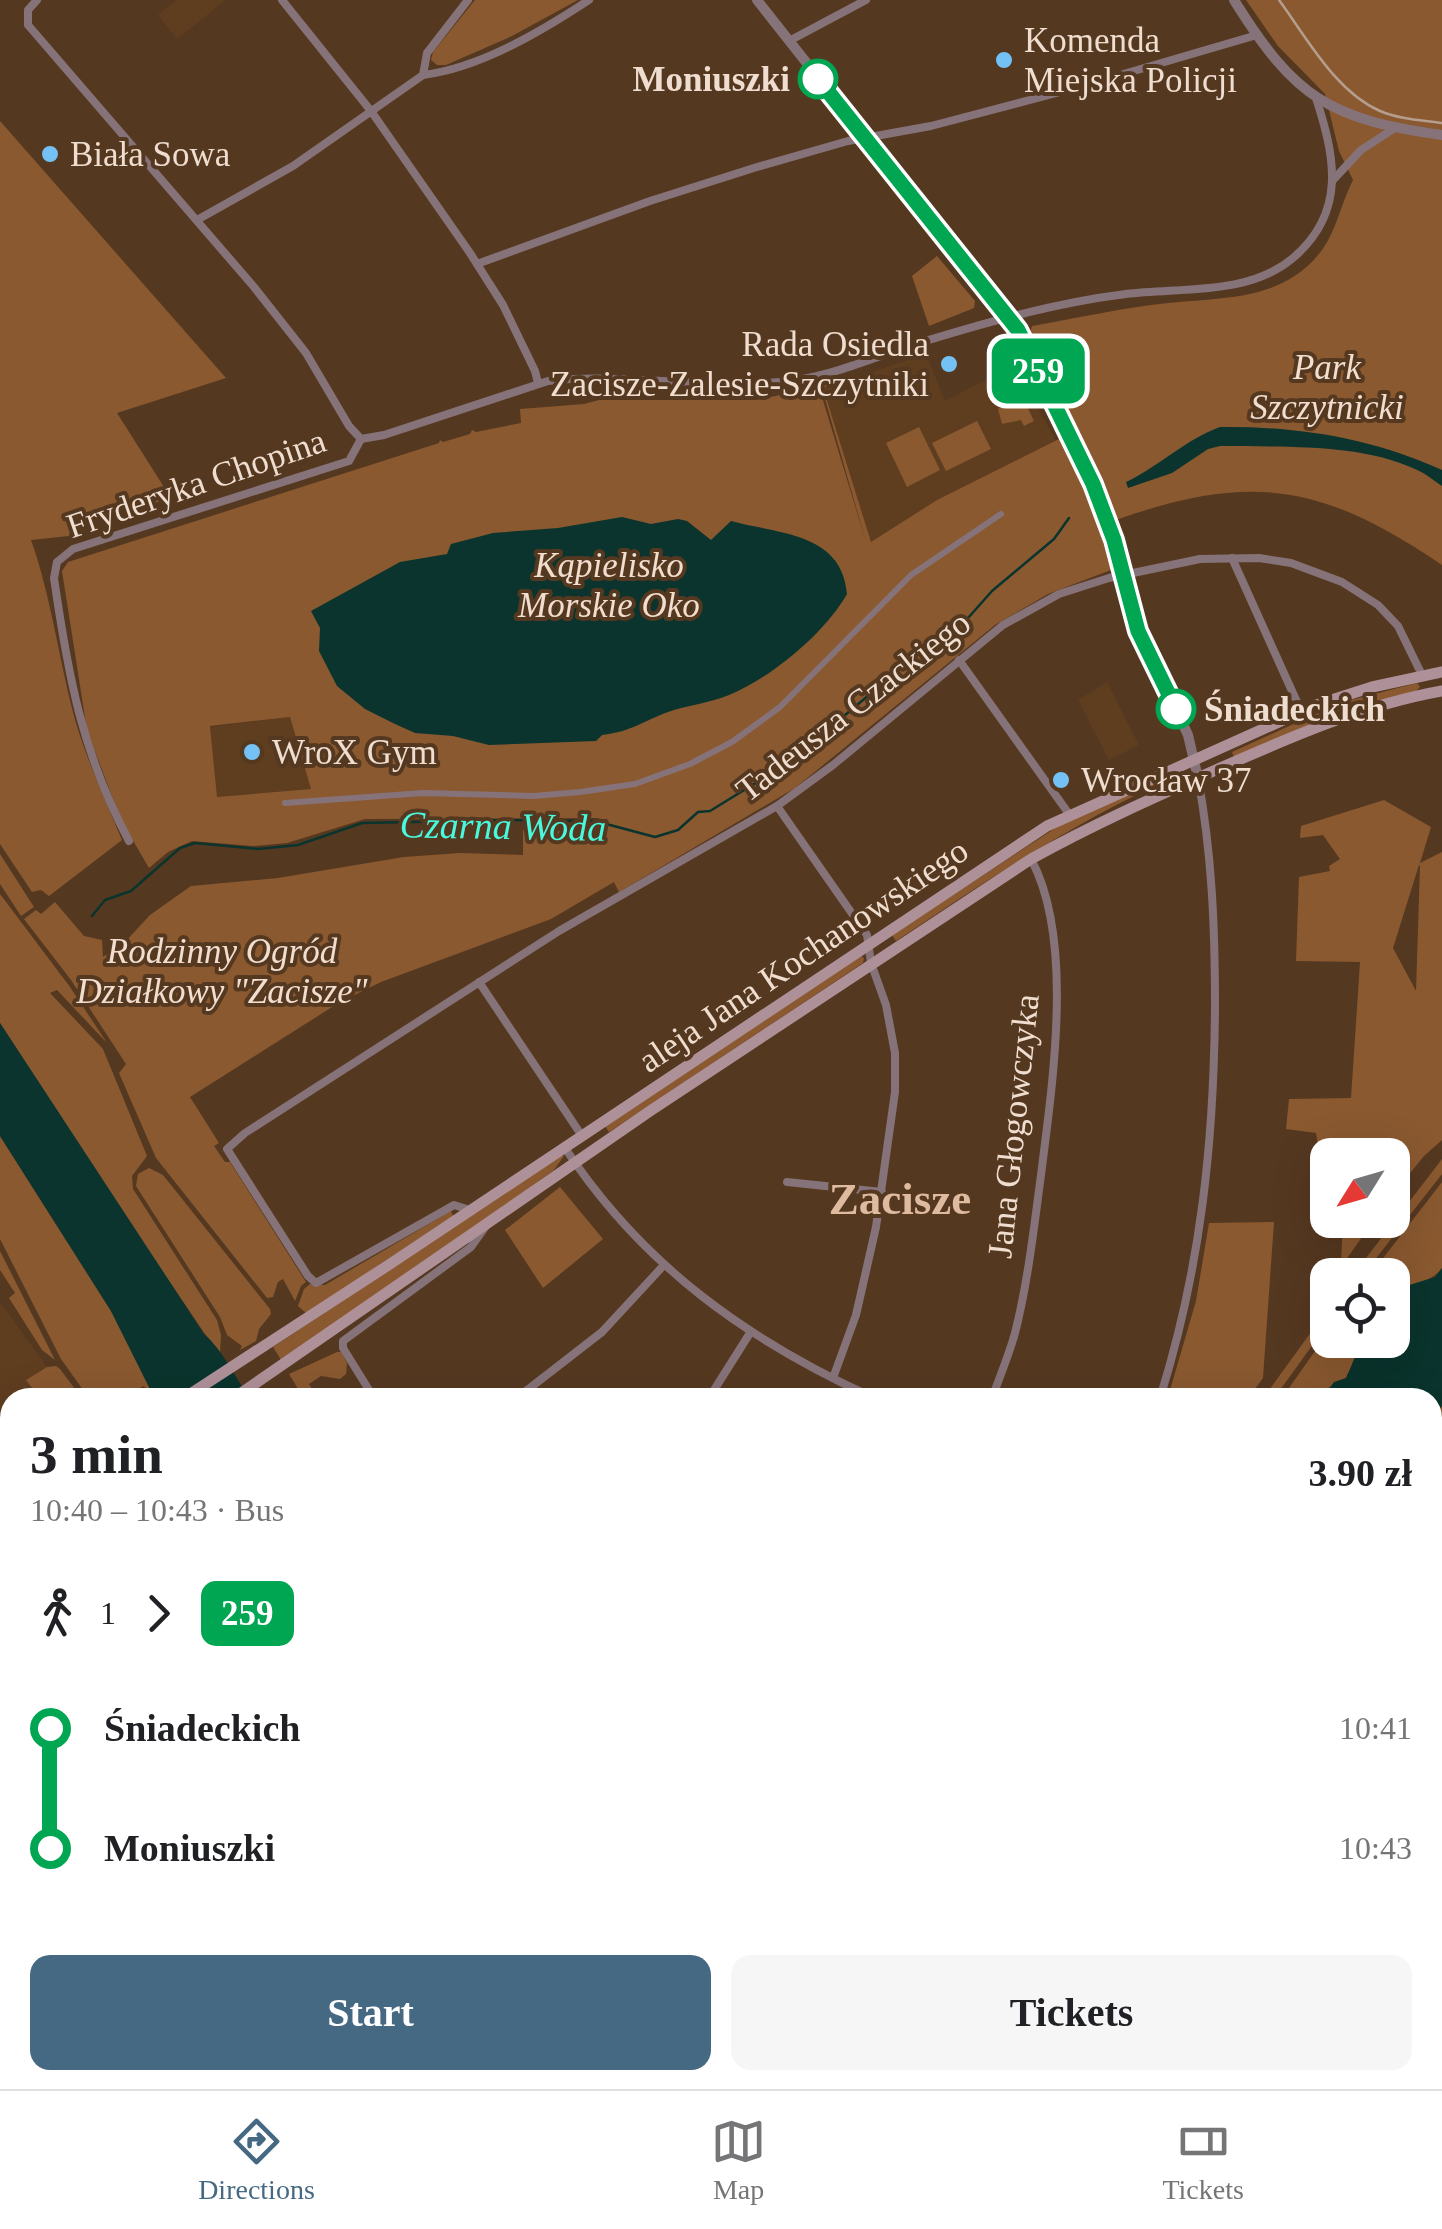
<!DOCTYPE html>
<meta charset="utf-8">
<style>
:root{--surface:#fff;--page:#f6f6f6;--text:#202124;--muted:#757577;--line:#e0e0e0;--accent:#456982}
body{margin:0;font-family:Georgia,serif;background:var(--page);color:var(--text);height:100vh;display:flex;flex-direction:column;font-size:38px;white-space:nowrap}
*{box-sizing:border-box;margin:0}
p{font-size:32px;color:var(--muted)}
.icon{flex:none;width:55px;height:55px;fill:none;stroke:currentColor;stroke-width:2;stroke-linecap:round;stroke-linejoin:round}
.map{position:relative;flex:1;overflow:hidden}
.drawer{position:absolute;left:0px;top:1388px;width:1442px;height:702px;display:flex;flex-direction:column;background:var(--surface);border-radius:30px 30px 0 0;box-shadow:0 10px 40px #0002}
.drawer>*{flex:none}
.badge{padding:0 20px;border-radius:15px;font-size:35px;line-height:65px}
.needle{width:65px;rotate:233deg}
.fabs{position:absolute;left:1310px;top:1138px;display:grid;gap:20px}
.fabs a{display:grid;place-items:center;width:100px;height:100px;border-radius:20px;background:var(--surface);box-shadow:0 10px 40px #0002;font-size:50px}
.map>.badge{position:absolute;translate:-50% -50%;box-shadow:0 0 0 5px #fff}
.legs{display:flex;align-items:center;gap:15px;height:110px;padding:0 30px;font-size:32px}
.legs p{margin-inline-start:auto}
.headline{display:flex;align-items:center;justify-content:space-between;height:170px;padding:0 30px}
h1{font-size:55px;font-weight:600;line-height:75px}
.primary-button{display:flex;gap:20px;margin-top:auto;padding:20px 30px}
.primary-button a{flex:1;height:115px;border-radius:20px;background:var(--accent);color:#fff;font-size:40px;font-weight:600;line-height:115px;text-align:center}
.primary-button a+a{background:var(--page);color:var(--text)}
ul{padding:0 30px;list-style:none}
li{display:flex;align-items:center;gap:35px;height:120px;font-size:38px}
li i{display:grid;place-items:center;width:15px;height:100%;margin:0 12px;background:currentColor}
li i::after{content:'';width:25px;height:25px;margin:-12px;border:8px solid;border-radius:50%;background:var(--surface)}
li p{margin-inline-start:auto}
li:first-child i{background:linear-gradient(#0000 50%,currentColor 0)}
li:last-child i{background:linear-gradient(currentColor 50%,#0000 0)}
.tabs{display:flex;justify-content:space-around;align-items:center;height:140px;border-top:2px solid var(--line);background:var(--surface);font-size:28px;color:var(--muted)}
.tabs a{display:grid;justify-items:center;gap:5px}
.tabs .on{color:var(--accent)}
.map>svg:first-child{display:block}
.built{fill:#5f3d1f}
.green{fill:#8a5930;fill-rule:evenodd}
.water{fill:#0a342d}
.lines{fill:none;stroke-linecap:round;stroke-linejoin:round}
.stream{stroke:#0a342d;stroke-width:2.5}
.pedestrian{stroke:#867379;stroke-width:6}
.minor{stroke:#867379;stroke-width:8}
.tertiary{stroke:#867379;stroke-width:10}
.secondary{stroke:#ae9098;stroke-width:11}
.tram{stroke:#b59e8d;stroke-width:2.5}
.line-1-casing{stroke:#fff;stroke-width:22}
.line-1{stroke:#00a651;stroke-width:15}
.poi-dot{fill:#73c1f5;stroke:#553820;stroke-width:4}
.stop-1-dot{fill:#fff;stroke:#00a651;stroke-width:5}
.labels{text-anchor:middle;stroke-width:8;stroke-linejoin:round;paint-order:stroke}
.poi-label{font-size:35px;fill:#efddcf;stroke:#553820;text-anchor:start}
.stop-label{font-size:35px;font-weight:bold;fill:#efddcf;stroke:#553820;text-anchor:end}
.park-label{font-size:35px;font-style:italic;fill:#f2decf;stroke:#553820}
.street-label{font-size:35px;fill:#efddcf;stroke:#553820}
.water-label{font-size:38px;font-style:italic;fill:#47fade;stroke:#553820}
.district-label{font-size:45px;font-weight:bold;fill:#deba9f;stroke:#553820}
</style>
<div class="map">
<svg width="1442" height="2089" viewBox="0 0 1442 2089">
<rect width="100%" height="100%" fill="#553820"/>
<g class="built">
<polygon points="176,0 226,0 177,39 158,15"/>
<polygon points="926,354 945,401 1014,365 1056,441 937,500 873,542 869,541 823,388"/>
<polygon points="1107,682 1139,745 1109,760 1078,700"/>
<polygon points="290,717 311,789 217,797 210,727"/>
<polygon points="0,1302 47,1367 27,1380 39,1397 10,1398 10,1486 0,1472"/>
</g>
<g class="green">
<polygon points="475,0 578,0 512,36 446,65 437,65 431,60 433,52"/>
<path d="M1246,0H1442V565C1321,483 1250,472 1113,521L1091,460L1029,336L1032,326C1077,318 1122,308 1168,303C1225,297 1284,301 1322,250C1337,229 1341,203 1353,180L1339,151L1325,94L1278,46Z"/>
<path d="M0,121L226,378L117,413L171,498L71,528L69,536L31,540C52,599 59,662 76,723C88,763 106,802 122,840L49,896L41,890L32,892L0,844Z"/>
<polygon points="937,256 975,301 974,308 929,326 912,276"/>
<path d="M828,383L829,386L823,388L871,542L937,500L1063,437L1089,493L1111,570L1048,594L995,625L795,788L619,892L614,882L551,919L381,982L340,1002L190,1097L219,1143L214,1146L225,1162H230L306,1282L301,1286L295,1301L283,1279L278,1282L273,1297L267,1298L156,1158L119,1073L126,1064L71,980L24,919L36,910L41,914L55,902L84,936L102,940L103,957L125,942L150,915L191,886L278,878L404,857L460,853L523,855V830L595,832L599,818L365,819L287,843L253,846L192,841L168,852L149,868L121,820L87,730L62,571L68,562L439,443L440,440L443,442L470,434L472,430L476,432L521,423L520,409L584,404L599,400H756L819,387L866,542L821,385ZM290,717L311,789L217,797L210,726Z"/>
<polygon points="1022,396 1034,421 1024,426 1021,420 1002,424 998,409"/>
<polygon points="977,421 991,449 946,471 932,443"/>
<polygon points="919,427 940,470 907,487 886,443"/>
<polygon points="1417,683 1420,687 1416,691 1330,716 1234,757 1232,752 1340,703"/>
<path d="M1174,773L1176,776C1076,821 987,880 896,941L892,935L1057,827Z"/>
<path d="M1384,800L1431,827L1420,863L1442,852V1140L1424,1156L1393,1194L1392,1155H1347V1152L1318,1145L1316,1133L1286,1129L1289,1099L1351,1098L1360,962L1296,961L1299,877L1330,871L1329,866L1340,859L1323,835L1300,838L1301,826ZM1419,865L1420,866L1416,991L1393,948Z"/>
<polygon points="0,854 34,907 21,916 0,884"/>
<polygon points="0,894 70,987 107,1043 57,990 50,993 103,1049 147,1156 132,1176 133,1189 217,1320 221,1335 220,1352 205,1334 144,1244 0,1023"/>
<polygon points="861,956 864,958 863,963 609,1132 605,1126"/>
<polygon points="0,1136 111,1311 151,1391 143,1386 134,1394 137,1397 88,1397 61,1359 0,1239"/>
<polygon points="561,1156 564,1156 554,1170 409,1275 281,1360 273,1347"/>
<polygon points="1442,1159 1442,1174 1363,1275 1353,1275"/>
<polygon points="149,1168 163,1175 270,1309 271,1314 259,1329 256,1341 240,1350 242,1346 227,1335 220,1317 136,1186 138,1174"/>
<path d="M1442,1182V1268C1425,1290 1404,1276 1393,1308L1392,1275H1370Z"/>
<polygon points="560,1187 603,1239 543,1288 505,1230"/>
<polygon points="451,1211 453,1216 306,1313 298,1306 304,1289 310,1284 325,1285"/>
<polygon points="1343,1220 1374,1220 1343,1264 1341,1263"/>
<polygon points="1274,1222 1263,1378 1249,1397 1168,1397 1196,1301 1209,1223"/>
<polygon points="0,1251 55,1360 42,1350 9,1298 15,1293 0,1270"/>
<polygon points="1327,1310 1327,1325 1275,1397 1264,1397"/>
<polygon points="1327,1334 1328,1340 1367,1340 1346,1378 1328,1388 1322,1397 1282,1398"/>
<polygon points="337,1352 341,1352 347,1363 346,1374 340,1379 321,1376 309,1384 317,1397 303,1397 289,1374"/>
<polygon points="56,1366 60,1369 81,1397 39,1397 26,1380 47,1367"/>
<polygon points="1442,1406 1442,1654 1433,1658 1432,1416"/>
<polygon points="10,1557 10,1645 0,1630 0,1565"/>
<polygon points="0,1641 10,1655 10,1996 0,1985"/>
<polygon points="1442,1671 1442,2089 1220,2089 1218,2080 1432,2080 1432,1677"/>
<polygon points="80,2080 303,2080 310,2089 86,2089"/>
<polygon points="319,2080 390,2080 396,2089 326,2089"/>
<polygon points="466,2080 582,2080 588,2089 472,2089"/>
<polygon points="756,2080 876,2080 874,2089 762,2089"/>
<polygon points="903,2080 1057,2080 1057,2089 901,2089"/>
</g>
<g class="water">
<path d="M1220,427C1297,426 1372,438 1442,470V486C1433,480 1425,473 1415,469C1361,443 1280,447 1220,446L1208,449L1172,473L1128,488L1126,482C1160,466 1186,439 1220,427Z"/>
<path d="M622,517L651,524L678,519L687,521L711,540L731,521C778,534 842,532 847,594C825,633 771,678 729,695C710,703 688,705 668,712C641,722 633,731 602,735L596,741L489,745L453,736L415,733L395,724L365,709L337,686L319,651L320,628L311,611L400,562L447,554L451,544L493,533L558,528Z"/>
<path d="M0,1023L204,1334C223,1350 234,1376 249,1397H159L151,1391L111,1311L0,1136Z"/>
<path d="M1442,1268V1406L1433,1416L1432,1398L1323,1397L1334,1382L1346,1378C1362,1345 1354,1340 1392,1340L1393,1308L1403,1287L1435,1277Z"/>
<polygon points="390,2080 466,2080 472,2089 396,2089"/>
<polygon points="582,2080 697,2080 702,2089 588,2089"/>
<polygon points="1057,2080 1151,2080 1150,2089 1057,2089"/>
</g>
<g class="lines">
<polyline class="stream" points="92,916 105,900 131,891 180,848 195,843 258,849 298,845 362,823 508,820 595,821 655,837 678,830 698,812 710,811 788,763 913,658 968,618 992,591 1054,539 1069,518"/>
<polyline class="pedestrian" points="285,803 423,793 534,796 580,792 635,784 690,764 732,742 780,707 911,575 1001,514"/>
<g class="minor">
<polyline points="37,0 28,10 28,25 254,287 306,353 349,426 361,439"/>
<polyline points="282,0 371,111 470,253 503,305 535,371 538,383"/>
<polyline points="789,41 866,0"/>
<polyline points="423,75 427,53 468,0"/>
<polyline points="1334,179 1361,150 1395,128"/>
<path d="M197,220L293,166L423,75C480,68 542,31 589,0"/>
<polyline points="477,264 650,201 757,167 848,141 931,126 1079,87 1257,35"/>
<path d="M361,439L384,435L548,381C631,372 715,392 797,380C835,374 870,359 906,347C977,325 1052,303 1126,294C1181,287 1248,296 1293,258C1347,212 1335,157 1316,98"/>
<polyline points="1232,558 1301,711"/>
<polyline points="959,660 1069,814"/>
<polyline points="777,806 867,935 871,963 886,1005 895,1053 895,1092 876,1227 856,1315 833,1378"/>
<path d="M129,841C82,753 68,675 54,578L57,562L73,549L349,461L361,439"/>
<polyline points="479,982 582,1136"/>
<path d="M565,1148C643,1266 747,1340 874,1398"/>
<polyline points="787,1182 882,1192"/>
<polyline points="470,1210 454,1205 316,1283 308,1276 227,1149 245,1133 559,931 777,806 833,765 1003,625 1059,594 1109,578 1200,559 1259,558 1291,563 1342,582 1378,605 1398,626 1422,675"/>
<polyline points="374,1398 343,1348 343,1341 471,1247 486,1226"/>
<polyline points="517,1398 602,1332 664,1265"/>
<polyline points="709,1398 750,1333"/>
<path d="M992,1398C1000,1376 1009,1355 1015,1333C1028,1282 1034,1227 1041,1175C1052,1086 1075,940 1031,859"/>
<path d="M1160,1398C1201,1267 1214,1142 1215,1006C1215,928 1212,854 1198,778"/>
</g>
<g class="tertiary">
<polyline points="757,0 1016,328 1093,483 1113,540 1139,631 1188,735 1198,778"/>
<path d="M1234,0C1295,98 1329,119 1442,135"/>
<polyline points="0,2028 10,2039"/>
<polyline points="44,2080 51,2089"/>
</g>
<g class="secondary">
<polyline points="184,1398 387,1266 1047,826 1319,704 1372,687 1442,672"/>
<path d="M234,1398L650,1111L1031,859C1092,825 1155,797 1218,769C1291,737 1363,705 1442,691"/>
<polyline points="0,1523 10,1516"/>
<polyline points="0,1552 10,1545"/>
</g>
<g class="tram">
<path d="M1279,0C1307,38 1335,91 1380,111C1399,119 1421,120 1442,123"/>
<polyline points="0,1994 10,2006"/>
<polyline points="68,2080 76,2089"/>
</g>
</g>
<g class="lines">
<defs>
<polyline id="line-1" points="818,79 1018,330 1093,484 1114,540 1138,631 1176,709"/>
</defs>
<use href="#line-1" class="line-1-casing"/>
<use href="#line-1" class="line-1"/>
</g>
<g class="poi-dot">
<circle cx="1004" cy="60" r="10"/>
<circle cx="50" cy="154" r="10"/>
<circle cx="949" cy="364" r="10"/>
<circle cx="252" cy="752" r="10"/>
<circle cx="1061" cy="780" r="10"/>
</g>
<g class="stop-1-dot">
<circle cx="818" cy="79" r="18"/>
<circle cx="1176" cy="709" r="18"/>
</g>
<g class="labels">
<g class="poi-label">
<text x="1024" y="52">Komenda<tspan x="1024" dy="40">Miejska Policji</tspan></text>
<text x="70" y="166">Biała Sowa</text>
<text x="929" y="356" text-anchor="end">Rada Osiedla<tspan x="929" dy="40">Zacisze-Zalesie-Szczytniki</tspan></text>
<text x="272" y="764">WroX Gym</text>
<text x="1081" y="792">Wrocław 37</text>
</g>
<g class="stop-label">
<text x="790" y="91">Moniuszki</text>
<text x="1204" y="721" text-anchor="start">Śniadeckich</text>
</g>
<g class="park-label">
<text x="1327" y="379">Park<tspan x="1327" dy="40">Szczytnicki</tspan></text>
<text x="609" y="577">Kąpielisko<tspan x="609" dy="40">Morskie Oko</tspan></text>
<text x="222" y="963">Rodzinny Ogród<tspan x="222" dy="40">Działkowy "Zacisze"</tspan></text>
</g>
<g class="street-label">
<text transform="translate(196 483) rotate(-19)" y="12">Fryderyka Chopina</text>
<text transform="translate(853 706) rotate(-38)" y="12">Tadeusza Czackiego</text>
<text transform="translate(803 955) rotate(-34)" y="12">aleja Jana Kochanowskiego</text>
<text transform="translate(1013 1126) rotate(-84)" y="12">Jana Głogowczyka</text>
</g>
<g class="water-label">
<text transform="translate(503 826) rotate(1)" y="13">Czarna Woda</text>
</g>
<g class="district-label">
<text x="900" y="1214">Zacisze</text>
</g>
</g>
</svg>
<div class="fabs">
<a><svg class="needle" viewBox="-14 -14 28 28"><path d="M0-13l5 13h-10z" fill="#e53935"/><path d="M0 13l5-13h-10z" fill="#757577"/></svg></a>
<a><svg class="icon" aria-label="locate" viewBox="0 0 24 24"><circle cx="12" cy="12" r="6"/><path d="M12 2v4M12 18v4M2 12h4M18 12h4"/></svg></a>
</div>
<b class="badge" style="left:1038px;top:371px;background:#00a651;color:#fff">259</b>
<section class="drawer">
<div class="headline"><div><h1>3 min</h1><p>10:40 – 10:43 · Bus</p></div><b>3.90 zł</b></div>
<div class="legs"><svg class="icon" aria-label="walk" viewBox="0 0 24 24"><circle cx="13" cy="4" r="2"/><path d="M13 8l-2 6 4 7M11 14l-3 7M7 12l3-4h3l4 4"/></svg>1<svg class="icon" aria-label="forward" viewBox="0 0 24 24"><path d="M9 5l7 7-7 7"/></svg><b class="badge" style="background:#00a651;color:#fff">259</b></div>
<ul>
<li><i style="color:#00a651"></i><b>Śniadeckich</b><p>10:41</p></li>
<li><i style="color:#00a651"></i><b>Moniuszki</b><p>10:43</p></li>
</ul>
<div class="primary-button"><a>Start</a><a>Tickets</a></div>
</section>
</div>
<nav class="tabs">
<a class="on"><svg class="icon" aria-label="directions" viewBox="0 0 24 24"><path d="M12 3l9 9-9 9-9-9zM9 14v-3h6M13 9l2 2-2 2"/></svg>Directions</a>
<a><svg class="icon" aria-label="map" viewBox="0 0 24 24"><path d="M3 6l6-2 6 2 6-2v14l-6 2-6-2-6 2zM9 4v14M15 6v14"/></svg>Map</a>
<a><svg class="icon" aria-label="tickets" viewBox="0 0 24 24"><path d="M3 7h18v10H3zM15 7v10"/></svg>Tickets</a>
</nav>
